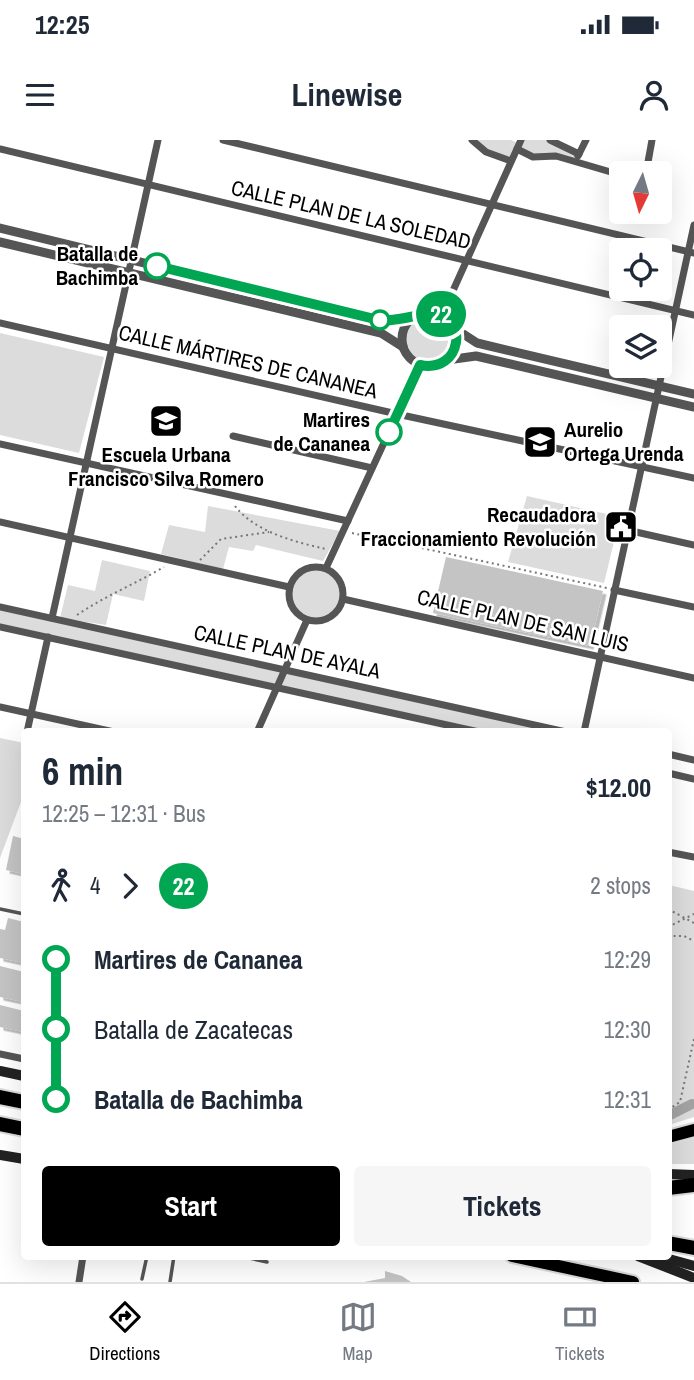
<!DOCTYPE html>
<meta charset="utf-8">
<style>
:root{--surface:#fff;--page:#f6f6f7;--text:#1f2937;--muted:#747a83;--line:#e0e1e3;--accent:#000}
body{margin:0;font-family:"Archivo Narrow",sans-serif;background:var(--page);color:var(--text);height:100vh;display:flex;flex-direction:column;font-size:26px;white-space:nowrap}
*{box-sizing:border-box;margin:0}
p{font-size:23px;color:var(--muted)}
.icon{flex:none;width:38px;height:38px;fill:none;stroke:currentColor;stroke-width:2;stroke-linecap:round;stroke-linejoin:round}
.map{position:relative;flex:1;overflow:hidden}
.drawer{position:absolute;left:21px;top:588px;width:651px;height:532px;display:flex;flex-direction:column;background:var(--surface);border-radius:7px;box-shadow:0 7px 28px #0002}
.drawer>*{flex:none}
.badge{padding:0 14px;border-radius:23px;font-size:24px;line-height:46px}
.needle{width:46px;rotate:185deg}
.fabs{position:absolute;left:609px;top:21px;display:grid;gap:14px}
.fabs a{display:grid;place-items:center;width:63px;height:63px;border-radius:7px;background:var(--surface);box-shadow:0 7px 28px #0002;font-size:35px}
.map>.badge{position:absolute;translate:-50% -50%;box-shadow:0 0 0 4px #fff}
.legs{display:flex;align-items:center;gap:10px;height:77px;padding:0 21px;font-size:23px}
.legs p{margin-inline-start:auto}
.overview{display:flex;align-items:center;justify-content:space-between;height:119px;padding:0 21px}
h1{font-size:38px;font-weight:700;line-height:52px}
.cta{display:flex;gap:14px;margin-top:auto;padding:14px 21px}
.cta a{flex:1;height:80px;border-radius:7px;background:var(--accent);color:#fff;font-size:28px;font-weight:700;line-height:80px;text-align:center}
.cta a+a{background:var(--page);color:var(--text)}
ul{padding:0 21px;list-style:none}
li{display:flex;align-items:center;gap:24px;height:70px;font-size:26px}
li i{display:grid;place-items:center;width:10px;height:100%;margin:0 9px;background:currentColor}
li i::after{content:'';width:18px;height:18px;margin:-9px;border:5px solid;border-radius:50%;background:var(--surface)}
li p{margin-inline-start:auto}
li:first-child i{background:linear-gradient(#0000 50%,currentColor 0)}
li:last-child i{background:linear-gradient(currentColor 50%,#0000 0)}
.status{display:flex;justify-content:space-between;align-items:center;height:49px;padding:0 35px;background:var(--surface);direction:ltr}
.status svg{height:19px;fill:currentColor}
header{display:flex;justify-content:space-between;align-items:center;height:91px;padding:0 21px;background:var(--surface);font-size:32px;font-weight:700}
.tabs{display:flex;justify-content:space-around;align-items:center;height:98px;border-top:2px solid var(--line);background:var(--surface);font-size:19px;color:var(--muted)}
.tabs a{display:grid;justify-items:center;gap:4px}
.tabs .current{color:var(--accent)}
.map>svg:first-child{display:block}
.green{fill:#dcdcdc}
.lines{fill:none;stroke-linecap:round;stroke-linejoin:round}
.canal{stroke:#a3a3a3;stroke-width:10}
.building{fill:#c4c4c4;filter:url(#shadow)}
.trunk-casing{stroke:#dbdbdb;stroke-width:16}
.motorway-casing{stroke:#dbdbdb;stroke-width:18}
.path{stroke:#777;stroke-width:2;stroke-dasharray:2 3.5;stroke-linecap:butt}
.service{stroke:#555;stroke-width:3.5}
.minor{stroke:#555;stroke-width:7}
.tertiary{stroke:#555;stroke-width:9}
.secondary{stroke:#222;stroke-width:10}
.trunk{stroke:#000;stroke-width:12}
.motorway{stroke:#000;stroke-width:14}
.line-1-casing{stroke:#fff;stroke-width:16}
.line-1{stroke:#00a651;stroke-width:10}
.stop-1-dot{fill:#fff;stroke:#00a651;stroke-width:3.5}
.labels{text-anchor:middle;stroke-width:5;stroke-linejoin:round;paint-order:stroke}
.street-label{font-size:21px;fill:#000;stroke:#fff}
.stop-label{font-size:21px;font-weight:bold;fill:#000;stroke:#fff;text-anchor:end}
.poi-label{font-size:21px;font-weight:bold;fill:#000;stroke:#fff;text-anchor:start}
</style>
<div class="status"><b>12:25</b><svg viewBox="0 0 49 12"><path d="M0 12V9h3v3zM5 12V6h3v6zM10 12V3h3v9zM15 12V0h3v12zM26 1h20v11H26zM47 4h2v5h-2z"/></svg></div>
<header><svg class="icon" aria-label="menu" viewBox="0 0 24 24"><path d="M4 6h16M4 12h16M4 18h16"/></svg>Linewise<svg class="icon" aria-label="person" viewBox="0 0 24 24"><circle cx="12" cy="8" r="4"/><path d="M4 21q1-7 8-7t8 7"/></svg></header>
<div class="map">
<svg width="694" height="1142" viewBox="0 0 694 1142">
<defs>
<filter id="shadow"><feDropShadow dx="3.5" dy="3.5" stdDeviation="0" flood-color="#0004"/></filter>
</defs>
<rect width="100%" height="100%" fill="#fff"/>
<g class="green">
<polygon points="472,0 511,0 520,4 522,0 546,0 579,14 575,23 556,16 533,17 517,9 511,21 486,12"/>
<circle cx="429" cy="199" r="27"/>
<polygon points="0,193 104,217 79,313 0,295"/>
<polygon points="527,356 620,377 604,443 508,422"/>
<polygon points="208,366 340,391 323,421 256,405 253,411 229,407 223,429 161,414 169,385 205,392"/>
<polygon points="102,420 150,431 144,461 113,454 106,485 60,478 68,445 95,451"/>
<circle cx="316" cy="454" r="27"/>
<polygon points="0,467 282,532 277,547 0,487"/>
<polygon points="285,529 556,591 479,591 279,548"/>
<polygon points="0,598 24,603 24,654 0,718"/>
<polygon points="669,745 694,751 694,977 669,985"/>
<polygon points="694,998 694,1024 669,1024 669,1005"/>
</g>
<g class="lines">
<polyline class="canal" points="668,976 692,964"/>
</g>
<g class="building">
<polygon points="446,417 603,451 590,506 433,473"/>
<polygon points="13,696 24,699 24,734 6,730"/>
<polygon points="8,778 24,782 24,823 0,818 0,789 5,790"/>
<polygon points="0,826 24,832 24,862 0,857"/>
<polygon points="0,865 24,871 24,892 0,887"/>
<polygon points="385,1131 402,1136 411,1142 364,1142 385,1138"/>
</g>
<g class="lines">
<defs>
<g id="trunk">
<polyline points="668,997 694,990"/>
<polyline points="512,1116 633,1142"/>
</g>
<g id="motorway">
<polyline points="0,957 24,962"/>
<polyline points="0,984 24,989"/>
<polyline points="668,1048 694,1045"/>
<polyline points="668,1103 694,1108"/>
</g>
</defs>
<use href="#trunk" class="trunk-casing"/>
<use href="#motorway" class="motorway-casing"/>
<g class="path">
<path d="M235,366C255,392 295,402 326,409"/>
<polyline points="352,393 607,448"/>
<polyline points="200,420 221,399 269,392"/>
<path d="M77,475C105,456 135,444 164,427"/>
<polyline points="668,769 694,783"/>
<polyline points="668,787 694,774"/>
<polyline points="668,796 684,796 694,801"/>
<polyline points="668,970 680,962 694,899"/>
</g>
<g class="service">
<polyline points="0,769 24,774"/>
<polyline points="240,1116 267,1122"/>
<polyline points="142,1139 147,1116"/>
<polyline points="170,1142 174,1116"/>
</g>
<g class="minor">
<polyline points="223,0 694,113"/>
<polyline points="472,0 486,12 511,21"/>
<polyline points="550,0 579,14"/>
<polyline points="0,9 694,175"/>
<polyline points="517,9 533,17 556,16 621,35"/>
<polyline points="578,16 586,0"/>
<polyline points="646,33 652,0"/>
<polyline points="442,175 521,0"/>
<polyline points="0,183 397,274 694,338"/>
<polyline points="233,296 372,328"/>
<polyline points="0,304 348,381"/>
<polyline points="0,382 289,447"/>
<polyline points="627,390 694,405"/>
<circle cx="316" cy="454" r="27"/>
<polyline points="326,428 420,225"/>
<polyline points="614,450 694,467"/>
<polyline points="343,459 694,538"/>
<polyline points="0,467 566,592"/>
<polyline points="52,478 158,0"/>
<polyline points="0,487 479,592"/>
<polyline points="0,567 114,592"/>
<polyline points="27,592 48,497"/>
<polyline points="257,592 307,480"/>
<polyline points="584,592 694,85"/>
<polyline points="668,614 694,620"/>
<polyline points="668,633 694,639"/>
<polyline points="668,712 694,717"/>
<polyline points="0,914 24,919"/>
<polyline points="79,1142 83,1116"/>
</g>
<g class="tertiary">
<polyline points="0,88 383,181 413,177"/>
<polyline points="0,102 381,193 403,207"/>
<circle cx="429" cy="199" r="27"/>
<polyline points="454,188 477,203 694,254"/>
<polyline points="447,220 476,216 694,267"/>
</g>
<g class="secondary">
<polyline points="0,931 24,936"/>
<polyline points="0,1015 24,1019"/>
<polyline points="668,1034 694,1035"/>
<polyline points="638,1116 694,1138"/>
<polyline points="658,1116 694,1126"/>
</g>
<use href="#trunk" class="trunk"/>
<use href="#motorway" class="motorway"/>
</g>
<g class="lines">
<defs>
<path id="line-1" d="M157,126L383,181C392,180 401,179 410,177C418,176 423,171 431,172C470,175 462,234 420,225L389,292"/>
</defs>
<use href="#line-1" class="line-1-casing"/>
<use href="#line-1" class="line-1"/>
</g>
<defs>
<symbol id="school-square" viewBox="-11 -11 22 22"><rect x="-9" y="-9" width="18" height="18" rx="4" fill="#000" stroke="#fff"/><path d="M0-5L7-2L0 1L-7-2ZM-4 1L0 2.5L4 1V4Q0 6-4 4Z" fill="#fff"/></symbol>
<symbol id="civic-square" viewBox="-11 -11 22 22"><rect x="-9" y="-9" width="18" height="18" rx="4" fill="#000" stroke="#fff"/><path d="M-.6-6.5H3V-4.5H.6V-3L4-1V1h2V6H-6V1h2V-1L-.6-3ZM-1.2 2.5V6h2.4V2.5Z" fill="#fff"/></symbol>
</defs>
<g fill-rule="evenodd">
<use href="#school-square" x="147" y="262" width="38" height="38"/>
<use href="#school-square" x="521" y="283" width="38" height="38"/>
<use href="#civic-square" x="602" y="368" width="38" height="38"/>
</g>
<g class="stop-1-dot">
<circle cx="157" cy="126" r="12"/>
<circle cx="380" cy="180" r="9"/>
<circle cx="389" cy="292" r="12"/>
</g>
<g class="labels">
<g class="street-label">
<text transform="translate(351 75) rotate(13)" y="7">CALLE PLAN DE LA SOLEDAD</text>
<text transform="translate(248 222) rotate(13)" y="7">CALLE MÁRTIRES DE CANANEA</text>
<text transform="translate(523 481) rotate(13)" y="7">CALLE PLAN DE SAN LUIS</text>
<text transform="translate(287 512) rotate(12)" y="7">CALLE PLAN DE AYALA</text>
</g>
<g class="stop-label">
<text x="138" y="121">Batalla de<tspan x="138" dy="24">Bachimba</tspan></text>
<text x="370" y="287">Martires<tspan x="370" dy="24">de Cananea</tspan></text>
</g>
<g class="poi-label">
<text x="564" y="297">Aurelio<tspan x="564" dy="24">Ortega Urenda</tspan></text>
<text x="166" y="322" text-anchor="middle">Escuela Urbana<tspan x="166" dy="24">Francisco Silva Romero</tspan></text>
<text x="596" y="382" text-anchor="end">Recaudadora<tspan x="596" dy="24">Fraccionamiento Revolución</tspan></text>
</g>
</g>
</svg>
<div class="fabs">
<a><svg class="needle" viewBox="-14 -14 28 28"><path d="M0-13l5 13h-10z" fill="#e53935"/><path d="M0 13l5-13h-10z" fill="#747a83"/></svg></a>
<a><svg class="icon" aria-label="locate" viewBox="0 0 24 24"><circle cx="12" cy="12" r="6"/><path d="M12 2v4M12 18v4M2 12h4M18 12h4"/></svg></a>
<a><svg class="icon" aria-label="layers" viewBox="0 0 24 24"><path d="M12 4l9 5-9 5-9-5zM3 14l9 5 9-5"/></svg></a>
</div>
<b class="badge" style="left:441px;top:174px;background:#00a651;color:#fff">22</b>
<section class="drawer">
<div class="overview"><div><h1>6 min</h1><p>12:25 – 12:31 · Bus</p></div><b>$12.00</b></div>
<div class="legs"><svg class="icon" aria-label="walk" viewBox="0 0 24 24"><circle cx="13" cy="4" r="2"/><path d="M13 8l-2 6 4 7M11 14l-3 7M7 12l3-4h3l4 4"/></svg>4<svg class="icon" aria-label="forward" viewBox="0 0 24 24"><path d="M9 5l7 7-7 7"/></svg><b class="badge" style="background:#00a651;color:#fff">22</b><p>2 stops</p></div>
<ul>
<li><i style="color:#00a651"></i><b>Martires de Cananea</b><p>12:29</p></li>
<li><i style="color:#00a651"></i><span>Batalla de Zacatecas</span><p>12:30</p></li>
<li><i style="color:#00a651"></i><b>Batalla de Bachimba</b><p>12:31</p></li>
</ul>
<div class="cta"><a>Start</a><a>Tickets</a></div>
</section>
</div>
<nav class="tabs">
<a class="current"><svg class="icon" aria-label="directions" viewBox="0 0 24 24"><path d="M12 3l9 9-9 9-9-9zM9 14v-3h6M13 9l2 2-2 2"/></svg>Directions</a>
<a><svg class="icon" aria-label="map" viewBox="0 0 24 24"><path d="M3 6l6-2 6 2 6-2v14l-6 2-6-2-6 2zM9 4v14M15 6v14"/></svg>Map</a>
<a><svg class="icon" aria-label="tickets" viewBox="0 0 24 24"><path d="M3 7h18v10H3zM15 7v10"/></svg>Tickets</a>
</nav>
